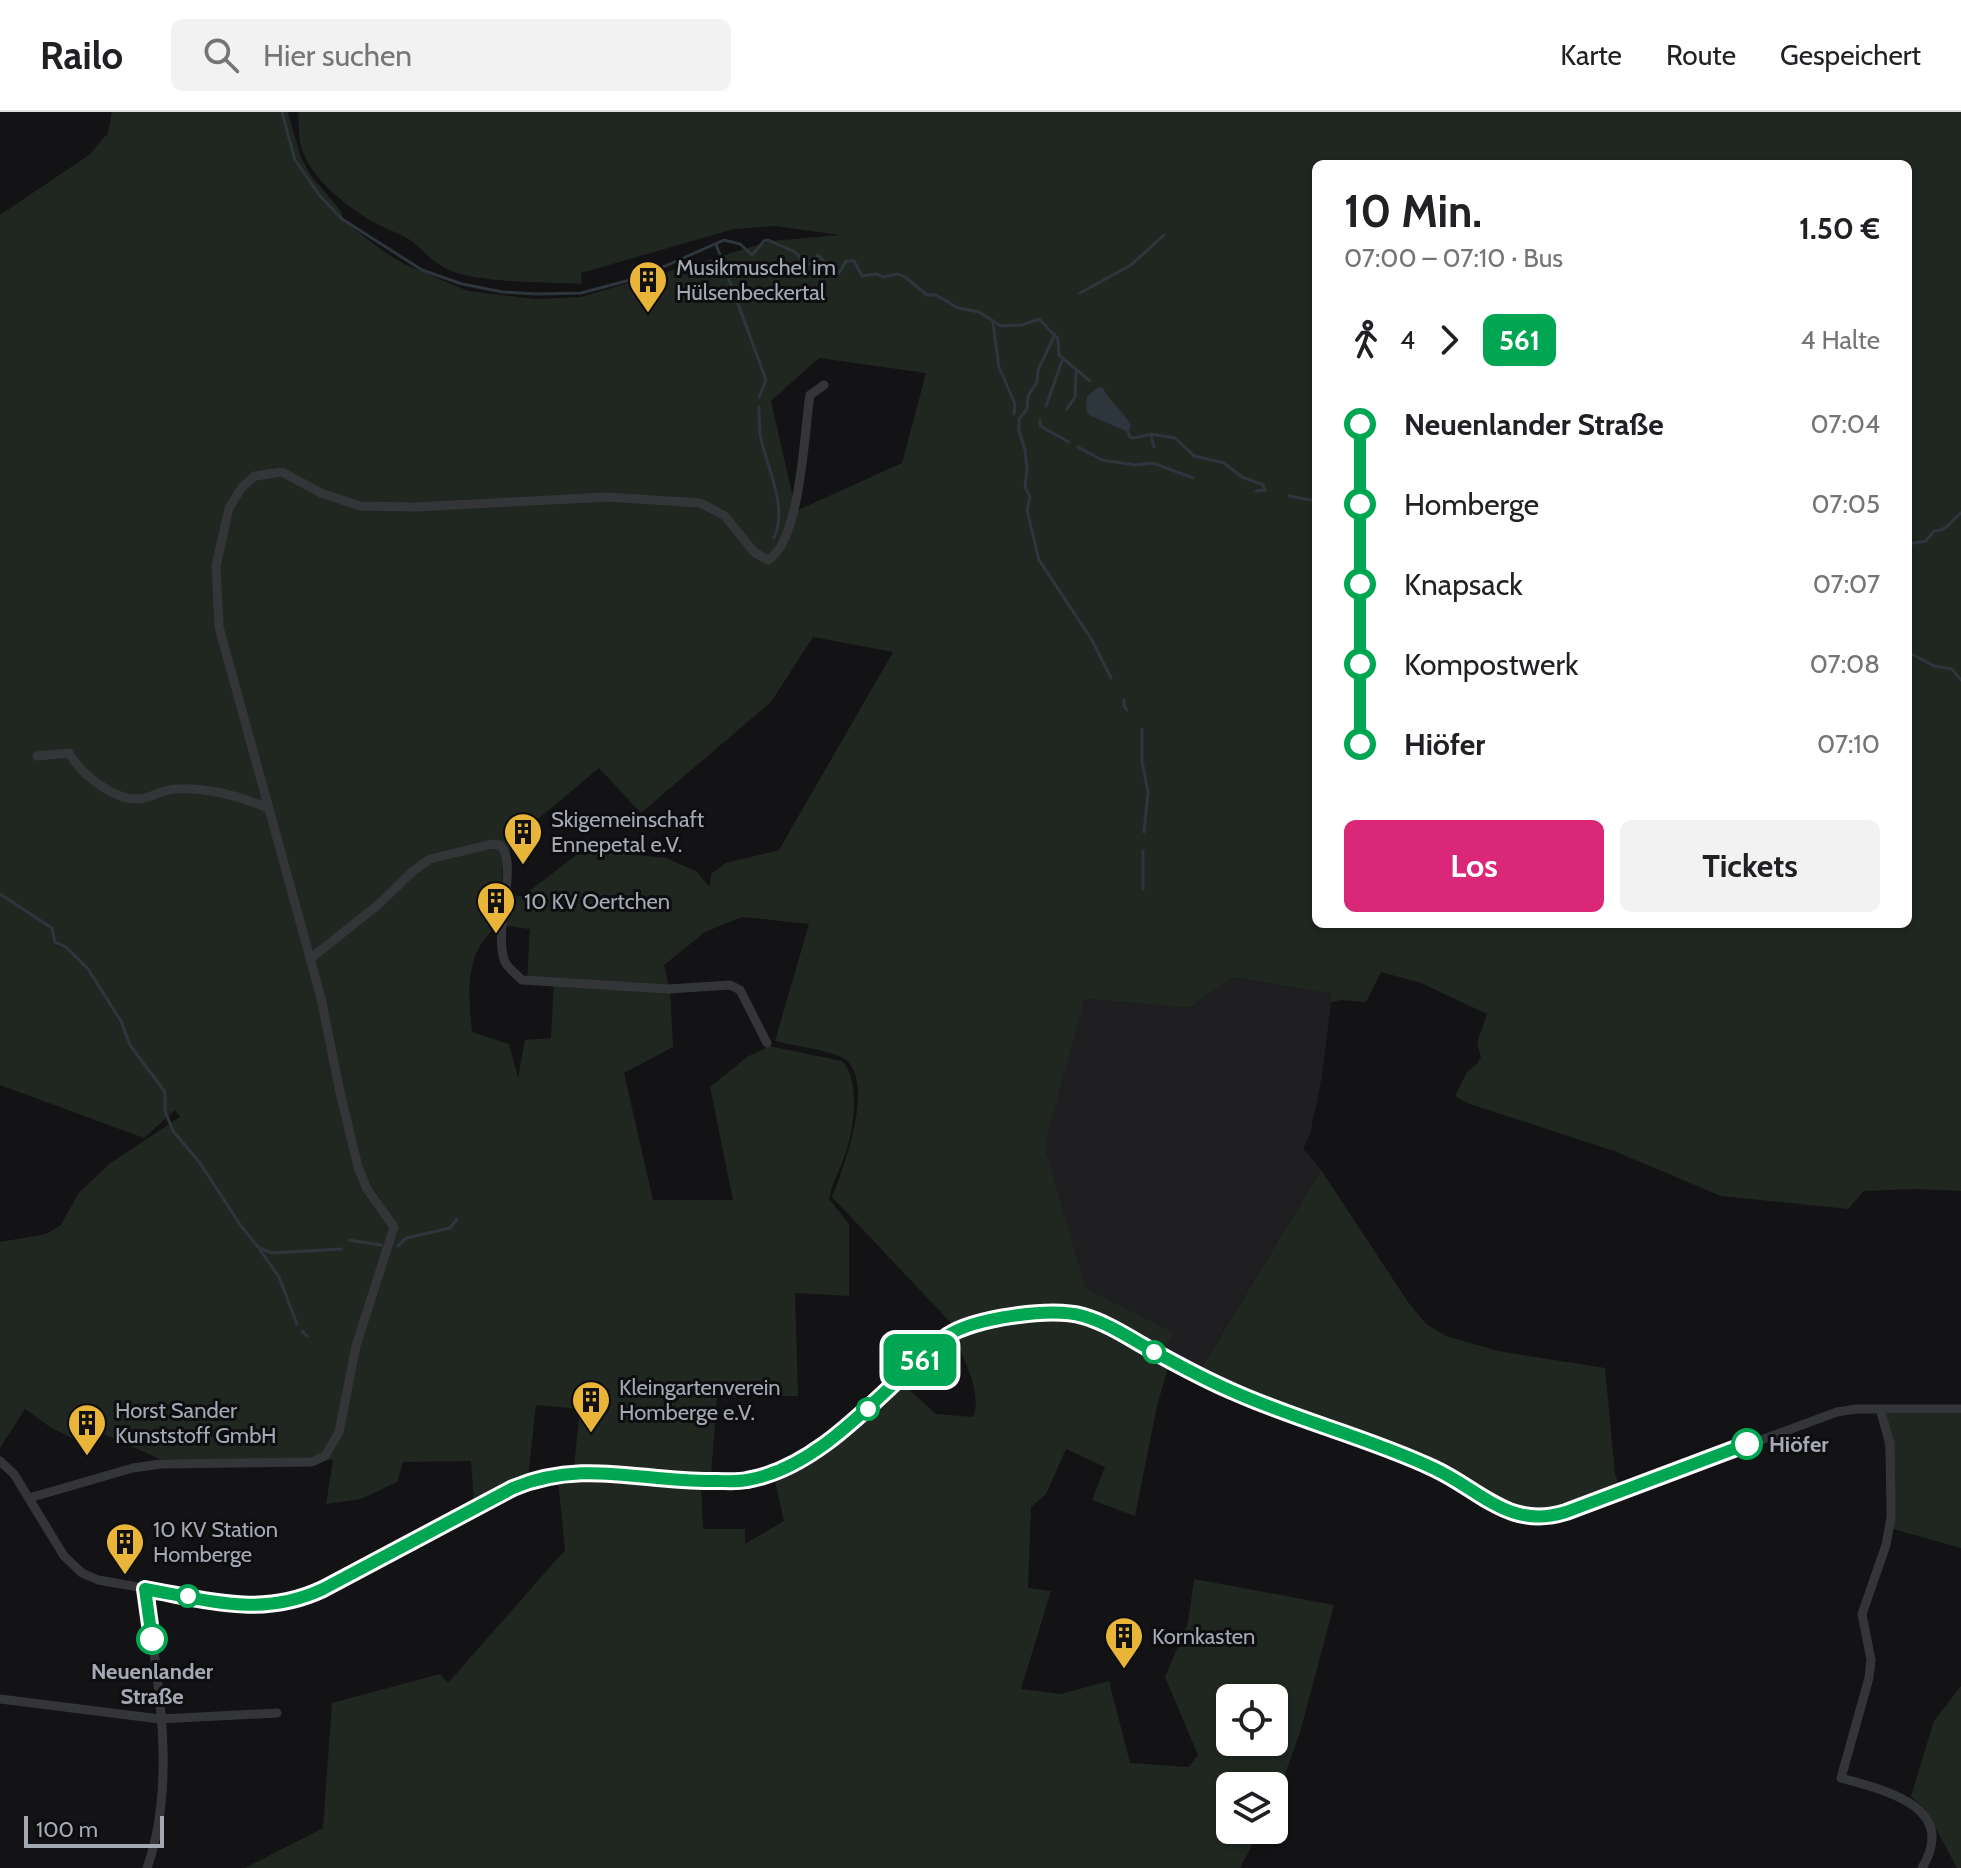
<!DOCTYPE html>
<html lang="de">
<meta charset="utf-8">
<style>
:root{--surface:#fff;--page:#f2f2f2;--text:#202124;--muted:#757577;--line:#e0e0e0;--accent:#db2777}
body{margin:0;font-family:Cabin,sans-serif;background:var(--page);color:var(--text);height:100vh;display:flex;flex-direction:column;font-size:30px;white-space:nowrap}
*{box-sizing:border-box;margin:0}
p{font-size:26px;color:var(--muted)}
.icon{flex:none;width:44px;height:44px;fill:none;stroke:currentColor;stroke-width:2;stroke-linecap:round;stroke-linejoin:round}
.map{position:relative;flex:1;overflow:hidden}
.side{position:absolute;left:1312px;top:48px;width:600px;height:768px;display:flex;flex-direction:column;background:var(--surface);border-radius:12px;box-shadow:0 2px 6px #0004}
.side>*{flex:none}
.badge{padding:0 16px;border-radius:12px;font-size:28px;line-height:52px}
.buttons{position:absolute;left:1216px;top:1572px;display:grid;gap:16px}
.buttons a{display:grid;place-items:center;width:72px;height:72px;border-radius:12px;background:var(--surface);box-shadow:0 2px 6px #0004;font-size:40px}
.scale{position:absolute;left:24px;bottom:20px;width:140px;box-sizing:border-box;padding-left:8px;border:4px solid #a5a9b4;border-top:0;font-size:22px;line-height:28px;white-space:nowrap;color:#a5a9b4;-webkit-text-stroke:6px #0e0e10;paint-order:stroke}
.map>.badge{position:absolute;translate:-50% -50%;box-shadow:0 0 0 4px #fff}
.legs{display:flex;align-items:center;gap:12px;height:88px;padding:0 32px;font-size:26px}
.legs p{margin-inline-start:auto}
.overview{display:flex;align-items:center;justify-content:space-between;height:136px;padding:0 32px}
h1{font-size:44px;font-weight:800;line-height:60px}
.button{display:flex;gap:16px;margin-top:auto;padding:16px 32px}
.button a{flex:1;height:92px;border-radius:12px;background:var(--accent);color:#fff;font-size:32px;font-weight:800;line-height:92px;text-align:center}
.button a+a{background:var(--page);color:var(--text)}
ul{padding:0 32px;list-style:none}
li{display:flex;align-items:center;gap:28px;height:80px;font-size:30px}
li i{display:grid;place-items:center;width:12px;height:100%;margin:0 10px;background:currentColor}
li i::after{content:'';width:20px;height:20px;margin:-10px;border:6px solid;border-radius:50%;background:var(--surface)}
li p{margin-inline-start:auto}
li:first-child i{background:linear-gradient(#0000 50%,currentColor 0)}
li:last-child i{background:linear-gradient(currentColor 50%,#0000 0)}
header{display:flex;align-items:center;gap:48px;box-sizing:border-box;height:112px;padding:0 40px;background:var(--surface);border-bottom:2px solid var(--line)}
header strong{font-size:38px}
nav{display:flex;gap:44px;margin-inline-start:auto;font-size:28px}
.search{width:560px;height:72px;background:var(--page);display:flex;align-items:center;gap:20px;box-sizing:border-box;padding:0 28px;border-radius:12px;color:var(--muted);font-size:30px}
.map>svg:first-child{display:block}
.built{fill:#1f1f22}
.green{fill:#202721;fill-rule:evenodd}
.water{fill:#2d353d}
.lines{fill:none;stroke-linecap:round;stroke-linejoin:round}
.stream{stroke:#2d353d;stroke-width:3}
.minor{stroke:#343539;stroke-width:9}
.line-1-casing{stroke:#fff;stroke-width:18}
.line-1{stroke:#00a651;stroke-width:12}
.stop-1-dot{fill:#fff;stroke:#00a651;stroke-width:4}
.labels{text-anchor:middle;stroke-width:6;stroke-linejoin:round;paint-order:stroke}
.poi-label{font-size:22px;fill:#a5a9b4;stroke:#0e0e10;text-anchor:start}
.stop-label{font-size:22px;font-weight:bold;fill:#a5a9b4;stroke:#0e0e10;text-anchor:start}
</style>
<header>
<strong>Railo</strong>
<div class="search"><svg class="icon" aria-label="search" viewBox="0 0 24 24"><circle cx="10" cy="10" r="6"/><path d="M15 15l6 6"/></svg>Hier suchen</div>
<nav><a>Karte</a><a>Route</a><a>Gespeichert</a></nav>
</header>
<div class="map">
<svg width="1961" height="1756" viewBox="0 0 1961 1756">
<rect width="100%" height="100%" fill="#131315"/>
<polygon class="built" points="1232,865 1332,882 1322,964 1310,1022 1303,1036 1321,1058 1199,1259 1164,1239 1175,1221 1086,1176 1046,1039 1046,1029 1085,887 1190,896"/>
<g class="green">
<path d="M112,0H288L301,46L312,65L341,99L344,109L383,139L404,152L468,179L536,187L581,185L772,129L840,123L775,114L734,117L581,161L582,172C547,170 486,171 454,160C436,154 424,139 410,128C400,121 388,118 377,112C347,95 303,63 299,24C299,16 299,8 298,0H1961V1079L1915,1077L1864,1079L1848,1097L1721,1084L1614,1039L1467,991L1455,984L1467,960L1477,952L1481,945L1477,931L1487,902L1421,871L1381,860L1366,890L1342,888L1331,890V882L1232,865L1190,896L1085,887L1046,1029V1039L1086,1176L1175,1221L1164,1239C1141,1226 1116,1210 1091,1201C1058,1190 987,1201 954,1214L832,1085C843,1058 879,963 841,945C824,937 794,934 775,929L809,812L742,805L705,820L664,853L669,875L527,868L530,817L499,813C464,838 468,882 472,920L509,932L518,966L525,928L551,926L554,871L670,879L673,935L624,961L653,1088H733L710,975L747,945L769,934L842,949C861,970 854,1014 846,1040C841,1055 832,1071 829,1087L849,1112V1184L795,1181L798,1284H717L711,1364L574,1355L580,1297L536,1293L528,1366L516,1370L477,1393L474,1389L471,1349L403,1350L397,1370L361,1387L326,1392L333,1348L160,1347L83,1313L76,1328L50,1315L25,1297L0,1336V1130L46,1122L61,1113L78,1082L109,1052L180,1005L175,998L144,1026L0,973V103L89,43L108,21ZM1316,52H1908V812H1316ZM819,246L926,261L902,351L796,399L771,289ZM813,525L893,540L779,738L726,751L711,762L710,775L696,759L666,746L575,737V744L523,784L500,785L504,743L520,732L509,731L599,656L641,701L771,590Z"/>
<polygon points="1321,1058 1408,1190 1426,1212 1446,1224 1498,1239 1605,1256 1615,1362 1620,1376 1545,1401 1526,1401 1501,1391 1456,1362 1419,1344 1257,1283 1200,1258"/>
<path d="M1063,1206L1099,1215L1169,1252L1157,1294L1135,1404L1092,1388L1105,1355L1066,1337L1046,1382L1031,1395L1028,1476L1051,1479L1021,1577L1061,1582L1109,1569L1130,1651L1189,1655L1198,1643L1165,1565L1188,1511L1194,1467L1334,1493L1300,1620L1274,1693V1674H1230V1718H1260L1240,1756H245L323,1716L332,1591L440,1562L448,1571L565,1438L558,1368L583,1365L701,1373L703,1417H745V1432L784,1409L774,1365C816,1352 869,1301 902,1271L936,1302L973,1305C983,1282 964,1248 955,1227C989,1210 1025,1207 1063,1206ZM1230,1586H1274V1630H1230Z"/>
<path d="M1877,1302H1961V1436L1886,1415C1889,1376 1889,1340 1877,1302Z"/>
<polygon points="1961,1574 1961,1756 1957,1756 1926,1698 1911,1684 1934,1609"/>
</g>
<path class="water" d="M1098,275L1103,276C1110,291 1124,299 1131,314L1128,320L1089,303L1086,297L1087,285Z"/>
<g class="lines">
<g class="stream">
<polyline points="282,0 295,48 320,84 342,107 422,158 462,172 503,180 537,182 581,181 630,168"/>
<polyline points="716,132 766,268 759,285"/>
<polyline points="645,163 724,128 740,132 752,143 764,129 768,128 795,140 807,153 812,152 818,143 836,161 839,161 846,149 854,149 862,164 876,162 884,165 897,162 905,165 927,183 936,183 958,196 979,200 1001,214 1022,213 1039,207 1058,227 1059,243 1090,269"/>
<polyline points="1080,181 1131,153 1164,123"/>
<polyline points="993,211 999,255 1015,292 1014,302"/>
<polyline points="1055,222 1038,258 1037,270 1028,284 1027,297 1019,307 1019,319 1025,338 1027,357 1025,375 1030,385 1027,398 1039,448 1092,528 1111,566"/>
<polyline points="1046,294 1062,249"/>
<path d="M759,295C759,306 759,317 761,327C768,358 788,396 774,426"/>
<polyline points="1067,297 1075,285 1076,260"/>
<polyline points="1040,308 1040,314 1069,330"/>
<polyline points="1128,320 1130,325 1134,326 1151,322 1175,326 1194,344 1224,351 1242,365 1263,373 1265,378"/>
<polyline points="1151,323 1154,335"/>
<polyline points="1078,335 1102,348 1135,353 1153,351 1193,366"/>
<polyline points="1256,379 1265,378"/>
<polyline points="1289,384 1316,389"/>
<path d="M1908,432L1926,429L1934,419C1949,418 1950,409 1961,401"/>
<polyline points="1908,540 1934,554 1952,557 1961,568"/>
<polyline points="1124,588 1124,594 1127,598"/>
<polyline points="1142,617 1142,649 1148,681 1144,720"/>
<polyline points="1143,739 1143,777"/>
<polyline points="0,782 52,816 55,830 66,835 88,857 121,909 130,933 165,980 165,999 173,1019 200,1051 241,1114 259,1136 272,1141 341,1137"/>
<polyline points="349,1128 381,1133"/>
<polyline points="398,1134 406,1126 450,1116 457,1107"/>
<polyline points="260,1138 279,1165 297,1212"/>
<polyline points="302,1219 307,1224"/>
</g>
<g class="minor">
<path d="M37,644L69,641C81,662 114,689 140,687C152,686 163,677 176,677C205,675 241,684 267,696"/>
<path d="M310,847L379,792L413,759L430,747L492,732L500,733C520,752 492,819 505,850C508,856 517,863 522,868L669,877L730,873L740,878L767,931"/>
<path d="M1880,1297L1890,1331L1891,1405L1886,1433L1862,1502L1871,1548L1869,1566L1841,1666C1884,1678 1959,1694 1922,1756"/>
<path d="M0,1349L14,1362L64,1444L82,1461L98,1468L247,1494L286,1491L323,1477L513,1376C597,1340 666,1382 747,1368C825,1355 888,1271 947,1224C974,1207 1051,1195 1083,1204C1108,1211 1131,1227 1153,1239C1180,1254 1207,1268 1234,1280C1299,1309 1369,1326 1433,1356C1481,1378 1509,1417 1566,1400L1837,1300L1856,1297H1961"/>
<path d="M29,1386L133,1356L161,1352L312,1350L325,1344L339,1320L356,1234L394,1115L367,1077L358,1055L340,980L321,886L219,515L216,454L229,396L242,375L255,364L282,360L321,381L360,394L416,395L607,385L700,391L725,404L754,440L768,448C801,429 804,320 810,283L824,273"/>
<path d="M145,1477C157,1566 178,1669 147,1756"/>
<polyline points="0,1587 160,1607 277,1601"/>
</g>
</g>
<g class="lines">
<defs>
<path id="line-1" d="M152,1527L145,1477C208,1488 262,1506 323,1477L513,1376C584,1346 645,1371 717,1369C727,1369 737,1370 747,1368C825,1355 887,1271 947,1224C973,1206 1051,1195 1083,1204C1108,1211 1131,1227 1153,1239C1180,1254 1206,1268 1234,1280C1299,1309 1369,1326 1433,1356C1481,1378 1509,1418 1566,1400L1747,1332"/>
</defs>
<use href="#line-1" class="line-1-casing"/>
<use href="#line-1" class="line-1"/>
</g>
<defs>
<symbol id="building-pin" viewBox="-11 -11 22 30"><path d="M0 17L-7.5 6A9.5 9.5 0 1 1 7.5 6Z" fill="#e8b538" stroke="#0e0e10"/><path d="M-4-6H4V6H1V3H-1V6H-4ZM-2.5-4.3h1.7v1.8h-1.7ZM.8-4.3h1.7v1.8H.8ZM-2.5-1h1.7V.8h-1.7ZM.8-1h1.7V.8H.8Z" fill="#111"/></symbol>
</defs>
<g fill-rule="evenodd">
<use href="#building-pin" x="626" y="146" width="44" height="60"/>
<use href="#building-pin" x="501" y="698" width="44" height="60"/>
<use href="#building-pin" x="474" y="767" width="44" height="60"/>
<use href="#building-pin" x="569" y="1266" width="44" height="60"/>
<use href="#building-pin" x="65" y="1289" width="44" height="60"/>
<use href="#building-pin" x="103" y="1408" width="44" height="60"/>
<use href="#building-pin" x="1102" y="1502" width="44" height="60"/>
</g>
<g class="stop-1-dot">
<circle cx="1154" cy="1240" r="10"/>
<circle cx="868" cy="1297" r="10"/>
<circle cx="1747" cy="1332" r="14"/>
<circle cx="188" cy="1484" r="10"/>
<circle cx="152" cy="1527" r="14"/>
</g>
<g class="labels">
<g class="poi-label">
<text x="676" y="163">Musikmuschel im<tspan x="676" dy="25">Hülsenbeckertal</tspan></text>
<text x="551" y="715">Skigemeinschaft<tspan x="551" dy="25">Ennepetal e.V.</tspan></text>
<text x="524" y="797">10 KV Oertchen</text>
<text x="619" y="1283">Kleingartenverein<tspan x="619" dy="25">Homberge e.V.</tspan></text>
<text x="115" y="1306">Horst Sander<tspan x="115" dy="25">Kunststoff GmbH</tspan></text>
<text x="153" y="1425">10 KV Station<tspan x="153" dy="25">Homberge</tspan></text>
<text x="1152" y="1532">Kornkasten</text>
</g>
<g class="stop-label">
<text x="1769" y="1340">Hiöfer</text>
<text x="152" y="1567" text-anchor="middle">Neuenlander<tspan x="152" dy="25">Straße</tspan></text>
</g>
</g>
</svg>
<div class="buttons">
<a><svg class="icon" aria-label="locate" viewBox="0 0 24 24"><circle cx="12" cy="12" r="6"/><path d="M12 2v4M12 18v4M2 12h4M18 12h4"/></svg></a>
<a><svg class="icon" aria-label="layers" viewBox="0 0 24 24"><path d="M12 4l9 5-9 5-9-5zM3 14l9 5 9-5"/></svg></a>
</div>
<div class="scale">100 m</div>
<b class="badge" style="left:920px;top:1248px;background:#00a651;color:#fff">561</b>
<section class="side">
<div class="overview"><div><h1>10 Min.</h1><p>07:00 – 07:10 · Bus</p></div><b>1.50 €</b></div>
<div class="legs"><svg class="icon" aria-label="walk" viewBox="0 0 24 24"><circle cx="13" cy="4" r="2"/><path d="M13 8l-2 6 4 7M11 14l-3 7M7 12l3-4h3l4 4"/></svg>4<svg class="icon" aria-label="forward" viewBox="0 0 24 24"><path d="M9 5l7 7-7 7"/></svg><b class="badge" style="background:#00a651;color:#fff">561</b><p>4 Halte</p></div>
<ul>
<li><i style="color:#00a651"></i><b>Neuenlander Straße</b><p>07:04</p></li>
<li><i style="color:#00a651"></i><span>Homberge</span><p>07:05</p></li>
<li><i style="color:#00a651"></i><span>Knapsack</span><p>07:07</p></li>
<li><i style="color:#00a651"></i><span>Kompostwerk</span><p>07:08</p></li>
<li><i style="color:#00a651"></i><b>Hiöfer</b><p>07:10</p></li>
</ul>
<div class="button"><a>Los</a><a>Tickets</a></div>
</section>
</div>
